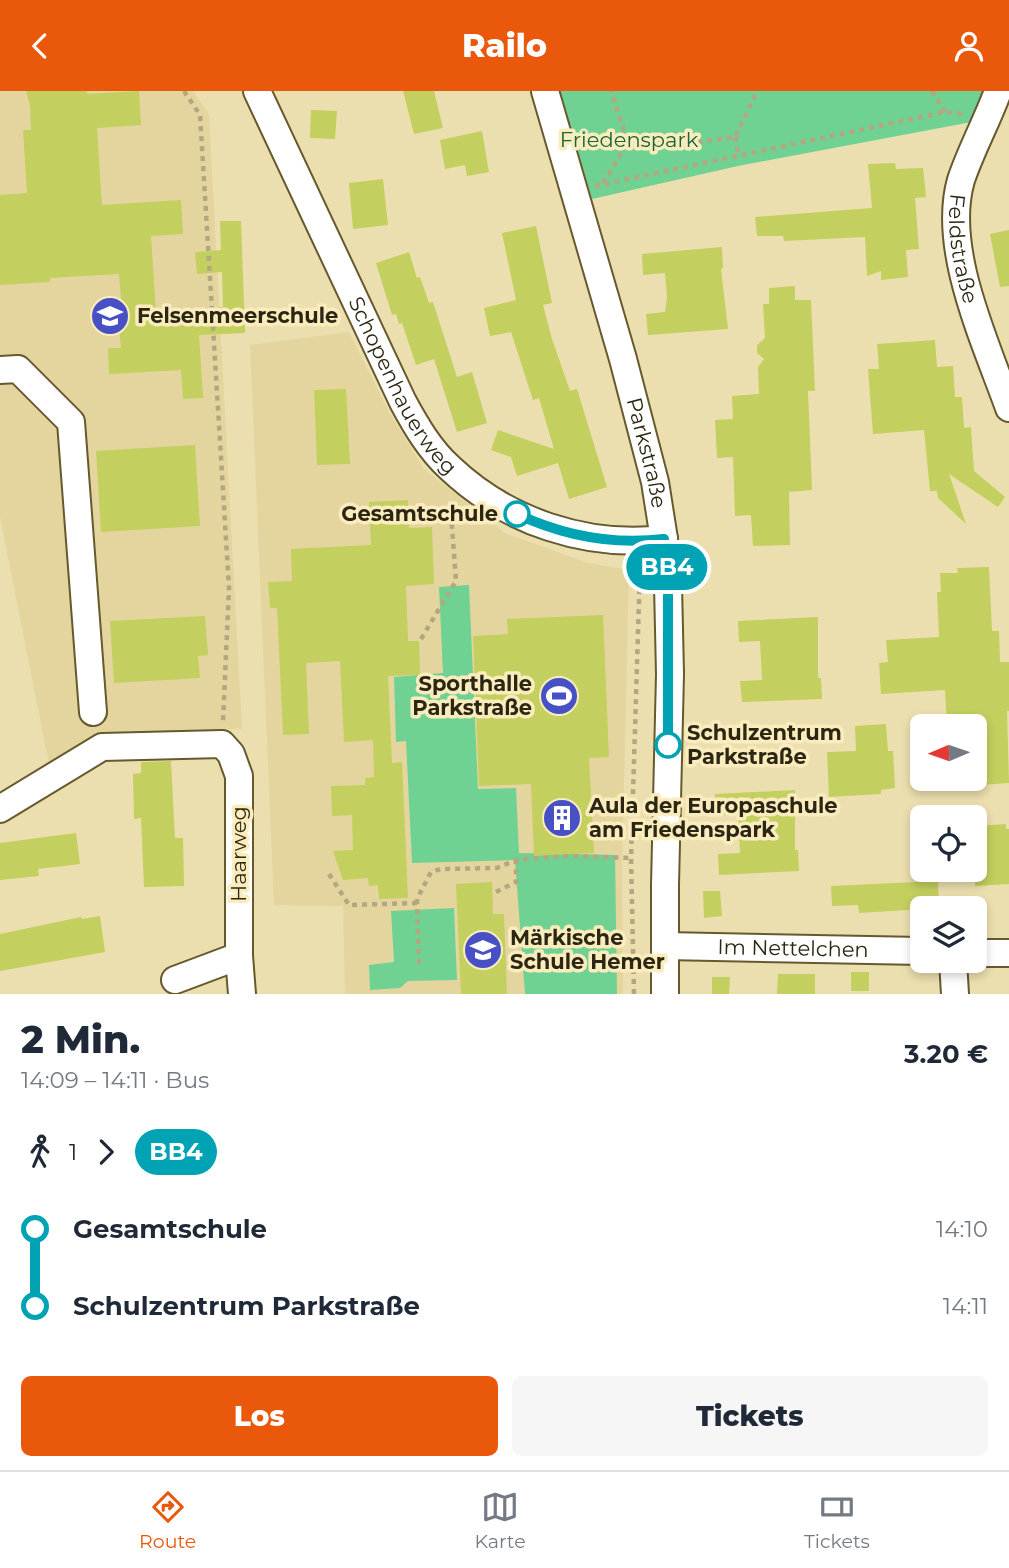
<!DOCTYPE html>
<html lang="de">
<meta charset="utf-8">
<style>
:root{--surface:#fff;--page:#f6f6f7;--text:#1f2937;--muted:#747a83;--line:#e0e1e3;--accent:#ea580c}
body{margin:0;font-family:Montserrat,sans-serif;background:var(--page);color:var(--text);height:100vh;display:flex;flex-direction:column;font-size:26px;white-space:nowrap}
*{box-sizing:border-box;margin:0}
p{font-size:23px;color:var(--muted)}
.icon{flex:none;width:38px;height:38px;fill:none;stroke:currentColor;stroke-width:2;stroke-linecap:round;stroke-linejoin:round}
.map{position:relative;height:903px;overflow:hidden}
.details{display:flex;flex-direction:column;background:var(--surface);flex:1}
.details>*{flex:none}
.badge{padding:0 14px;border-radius:23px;font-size:24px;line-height:46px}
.needle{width:46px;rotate:268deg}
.controls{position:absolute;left:910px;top:623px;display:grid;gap:14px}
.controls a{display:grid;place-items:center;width:77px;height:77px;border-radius:10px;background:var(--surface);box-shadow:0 4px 10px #0003;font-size:35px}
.map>.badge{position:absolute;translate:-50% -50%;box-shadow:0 0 0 4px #fff}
.legs{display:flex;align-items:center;gap:10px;height:77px;padding:0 21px;font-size:23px}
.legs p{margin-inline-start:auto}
.summary{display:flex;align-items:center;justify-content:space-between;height:119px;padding:0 21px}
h1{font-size:38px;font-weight:800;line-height:52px}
.cta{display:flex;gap:14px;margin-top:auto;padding:14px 21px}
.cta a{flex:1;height:80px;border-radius:10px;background:var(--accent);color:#fff;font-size:28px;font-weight:800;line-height:80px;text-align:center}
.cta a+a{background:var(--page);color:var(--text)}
ul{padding:0 21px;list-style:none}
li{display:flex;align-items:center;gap:24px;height:77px;font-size:26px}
li i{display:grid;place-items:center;width:10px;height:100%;margin:0 9px;background:currentColor}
li i::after{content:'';width:18px;height:18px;margin:-9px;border:5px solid;border-radius:50%;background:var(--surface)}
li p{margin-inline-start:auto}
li:first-child i{background:linear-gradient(#0000 50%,currentColor 0)}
li:last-child i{background:linear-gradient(currentColor 50%,#0000 0)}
header{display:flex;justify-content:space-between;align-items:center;height:91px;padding:0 21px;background:var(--accent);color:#fff;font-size:32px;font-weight:800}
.menu{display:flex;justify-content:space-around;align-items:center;height:98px;border-top:2px solid var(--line);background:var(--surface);font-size:19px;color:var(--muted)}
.menu a{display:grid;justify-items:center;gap:4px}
.menu .current{color:var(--accent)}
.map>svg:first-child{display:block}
.built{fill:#e4d59e}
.green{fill:#6fd293}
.building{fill:#c3cf5e}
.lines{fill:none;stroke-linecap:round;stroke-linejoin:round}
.minor-casing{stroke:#65592d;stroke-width:30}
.path{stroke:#b2a780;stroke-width:4.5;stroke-dasharray:5 5;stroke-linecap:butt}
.minor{stroke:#fff;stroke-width:26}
.line-1-casing{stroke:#fff;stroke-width:16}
.line-1{stroke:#00a3b4;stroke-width:10}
.stop-1-dot{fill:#fff;stroke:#00a3b4;stroke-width:3.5}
.labels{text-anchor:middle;stroke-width:7;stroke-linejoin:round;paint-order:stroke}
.park-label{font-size:21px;fill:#18653b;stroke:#faecbc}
.street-label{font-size:21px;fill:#2c2714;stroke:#faecbc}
.poi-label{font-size:21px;font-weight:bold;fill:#2c2714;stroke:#faecbc;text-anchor:start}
.stop-label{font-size:21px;font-weight:bold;fill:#2c2714;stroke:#faecbc;text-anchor:end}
</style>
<header><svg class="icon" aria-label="back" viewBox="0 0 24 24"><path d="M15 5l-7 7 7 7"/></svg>Railo<svg class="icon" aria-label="person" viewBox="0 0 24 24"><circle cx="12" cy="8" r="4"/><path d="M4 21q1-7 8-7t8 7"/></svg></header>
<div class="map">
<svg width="1009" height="903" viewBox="0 0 1009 903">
<rect width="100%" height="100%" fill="#ecdfaf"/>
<g class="built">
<polygon points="0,0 193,0 209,24 242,638 107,644 49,673 0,426"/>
<polygon points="349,241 388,319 424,378 505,442 588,472 629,479 622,777 623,903 345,903 343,815 274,814 250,254"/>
</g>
<g class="green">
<polygon points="560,0 987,0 977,30 738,75 592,108"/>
<polygon points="469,494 478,698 516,697 519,762 615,764 617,903 525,903 515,769 412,772 406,650 396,651 394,586 443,582 439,496"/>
<polygon points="454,817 457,889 408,890 400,897 370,899 369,874 394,871 391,820"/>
</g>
<g class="building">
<polygon points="26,0 87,0 87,3 139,0 141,34 97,37 102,114 181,109 183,143 151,145 156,223 223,216 222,181 197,183 195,161 221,159 220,130 241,130 245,242 199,244 203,307 183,308 181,279 109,283 108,257 121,257 118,225 122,221 119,183 50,187 50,191 0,194 0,104 27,102 23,39 31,39 30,14"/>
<polygon points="403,0 434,0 443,37 414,43"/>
<polygon points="311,19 337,20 335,48 310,47"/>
<polygon points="482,40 489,81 467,85 465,74 445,78 440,49"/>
<polygon points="895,72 896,78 923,77 926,106 915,107 919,158 906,159 908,186 881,189 881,180 867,185 865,146 784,150 783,145 757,145 755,126 872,117 868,73"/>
<polygon points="383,88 388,134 353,138 349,92"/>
<polygon points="536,135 552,212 543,214 552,248 570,300 577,298 607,396 569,408 558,372 517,385 511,366 491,359 498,339 554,358 539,307 533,309 511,241 490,245 484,217 516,209 502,142"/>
<polygon points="1009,139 1009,195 1000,196 990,143"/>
<polygon points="722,156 723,177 721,178 728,238 648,244 646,223 665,221 667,206 665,182 643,184 642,163"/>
<polygon points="409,161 417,187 420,186 429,212 433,211 457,286 472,281 487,332 457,341 434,268 416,274 402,232 399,233 396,223 392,224 376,172"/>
<polygon points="795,195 795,209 811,209 815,300 808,300 812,399 789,401 790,454 753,455 751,424 735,425 733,366 717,367 715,329 733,328 732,305 759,303 758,276 764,268 757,262 757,254 765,247 763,213 769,213 769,197"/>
<polygon points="935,249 937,276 953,275 955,306 962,306 964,337 971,336 974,380 1005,406 998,416 949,383 966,433 938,407 937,400 930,400 924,339 873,343 868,278 879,278 877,253"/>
<polygon points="346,298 350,373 317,374 314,299"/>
<polygon points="195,354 200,435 101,441 96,360"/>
<polygon points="408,409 409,437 432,436 434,493 406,495 408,550 419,550 420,584 388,585 392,672 402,671 408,807 379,808 378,794 369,795 368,787 343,789 333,760 353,759 352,724 332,725 331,695 365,694 365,687 374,686 373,649 344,651 340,570 306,572 309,643 283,644 277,517 270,517 268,491 292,490 291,458 371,454 369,411"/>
<polygon points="989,476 992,540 999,540 1000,571 1009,571 1009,620 1007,620 1009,692 980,694 980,685 975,685 975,635 947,635 945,599 881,603 879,572 888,571 886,549 939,546 937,501 941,501 940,482 958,482 957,477"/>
<polygon points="603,524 609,666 589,667 594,762 534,765 531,693 479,695 473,545 508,543 507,528"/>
<polygon points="205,525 208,564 198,565 200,587 114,592 110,530"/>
<polygon points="818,526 818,587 821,587 822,608 742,611 740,590 762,589 760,550 739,551 738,530"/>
<polygon points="886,633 888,660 893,660 895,697 881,699 881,703 829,706 827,661 856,660 855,635"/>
<polygon points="171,670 175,747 183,747 184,795 144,796 141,727 134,728 133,683 141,682 141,671"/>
<polygon points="795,699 795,759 798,759 799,780 719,784 718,763 740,762 738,723 716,725 715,703"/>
<polygon points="1006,733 1006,738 1009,738 1009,793 975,795 975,735"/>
<polygon points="76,742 80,773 38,778 39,785 0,789 0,752"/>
<polygon points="938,790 939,817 859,822 858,814 832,815 831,795"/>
<polygon points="492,791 493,823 504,823 507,903 461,903 456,793"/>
<polygon points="703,800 720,800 722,825 704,827"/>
<polygon points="100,825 105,861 0,880 0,843 81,826 82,828"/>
<rect x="851" y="881" width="18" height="19"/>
<polygon points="778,883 815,883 815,903 777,903"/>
<polygon points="712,886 730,886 729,903 712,903"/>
</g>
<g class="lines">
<defs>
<g id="minor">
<path id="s1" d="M257,0L403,311C416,335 430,359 450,377C507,431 587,457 664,448"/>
<path id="s2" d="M545,0L623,268L655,391L664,448L668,494L670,583L665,794V903"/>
<path id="s3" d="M998,0C987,30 971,59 961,89C941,158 986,252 1009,317"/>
<polyline points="0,279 18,278 71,331 93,621"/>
<polyline points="0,718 102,656 222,653 231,663 239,685 239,865 242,903"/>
<path id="s4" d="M665,855L922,860"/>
<polyline points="975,862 1009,862"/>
<polyline points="953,870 955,903"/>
<polyline points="175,889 239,865"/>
</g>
</defs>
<use href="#minor" class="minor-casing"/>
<g class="path">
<polyline points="184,0 200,24 229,497 223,631"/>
<polyline points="932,0 945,21"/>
<polyline points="735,46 739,66"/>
<polyline points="628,52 655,57 735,46 757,0"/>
<polyline points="603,92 628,52 611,0"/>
<polyline points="595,95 945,21 963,23"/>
<polyline points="421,548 456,490 450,408"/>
<polyline points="329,783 349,814 418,812"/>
<polyline points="496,801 516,791 516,769"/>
<polyline points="419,873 417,808 431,781 441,778 497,777 516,769 569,765 631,767"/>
<polyline points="634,903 631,767 640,477"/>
</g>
<use href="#minor" class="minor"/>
</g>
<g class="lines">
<defs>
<path id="line-1" d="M517,423C564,445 613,454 664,448L668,494V654"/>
</defs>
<use href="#line-1" class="line-1-casing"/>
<use href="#line-1" class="line-1"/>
</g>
<defs>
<symbol id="school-disc" viewBox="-11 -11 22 22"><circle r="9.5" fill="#4750c5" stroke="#faecbc"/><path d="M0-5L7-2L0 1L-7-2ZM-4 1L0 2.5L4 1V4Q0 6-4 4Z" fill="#fff"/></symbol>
<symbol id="stadium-disc" viewBox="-11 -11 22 22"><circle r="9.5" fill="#4750c5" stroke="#faecbc"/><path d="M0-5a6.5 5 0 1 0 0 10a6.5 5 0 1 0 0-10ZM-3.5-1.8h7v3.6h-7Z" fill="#fff"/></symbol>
<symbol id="building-disc" viewBox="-11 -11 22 22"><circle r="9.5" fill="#4750c5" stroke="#faecbc"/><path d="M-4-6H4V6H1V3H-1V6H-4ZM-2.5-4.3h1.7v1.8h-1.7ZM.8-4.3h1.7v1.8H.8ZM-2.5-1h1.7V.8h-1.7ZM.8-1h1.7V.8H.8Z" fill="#fff"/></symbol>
</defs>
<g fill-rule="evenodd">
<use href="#school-disc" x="88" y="203" width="44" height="44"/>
<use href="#stadium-disc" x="537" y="583" width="44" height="44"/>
<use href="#building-disc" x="540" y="705" width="44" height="44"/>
<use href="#school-disc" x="461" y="837" width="44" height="44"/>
</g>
<g class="stop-1-dot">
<circle cx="517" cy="423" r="12"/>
<circle cx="668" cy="654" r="12"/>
</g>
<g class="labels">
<g class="park-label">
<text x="629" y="56">Friedenspark</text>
</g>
<g class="street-label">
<text dy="7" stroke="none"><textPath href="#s3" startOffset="166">Feldstraße</textPath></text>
<text dy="7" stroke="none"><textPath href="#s1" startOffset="329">Schopenhauerweg</textPath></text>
<text dy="7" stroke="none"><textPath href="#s2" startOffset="376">Parkstraße</textPath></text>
<text transform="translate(239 763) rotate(-90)" y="7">Haarweg</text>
<text dy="7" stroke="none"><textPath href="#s4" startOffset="128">Im Nettelchen</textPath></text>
</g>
<g class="poi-label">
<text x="137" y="232">Felsenmeerschule</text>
<text x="532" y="600" text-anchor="end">Sporthalle<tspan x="532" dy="24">Parkstraße</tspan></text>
<text x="589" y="722">Aula der Europaschule<tspan x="589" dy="24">am Friedenspark</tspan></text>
<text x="510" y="854">Märkische<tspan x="510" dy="24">Schule Hemer</tspan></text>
</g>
<g class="stop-label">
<text x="498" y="430">Gesamtschule</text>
<text x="687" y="649" text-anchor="start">Schulzentrum<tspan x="687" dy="24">Parkstraße</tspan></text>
</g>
</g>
</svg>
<div class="controls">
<a><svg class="needle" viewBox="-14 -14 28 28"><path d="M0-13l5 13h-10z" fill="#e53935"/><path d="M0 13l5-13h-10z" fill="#747a83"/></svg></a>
<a><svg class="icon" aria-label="locate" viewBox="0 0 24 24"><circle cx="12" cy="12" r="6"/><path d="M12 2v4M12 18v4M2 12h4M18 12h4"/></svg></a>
<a><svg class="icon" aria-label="layers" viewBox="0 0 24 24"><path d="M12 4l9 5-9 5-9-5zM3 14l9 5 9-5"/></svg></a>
</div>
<b class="badge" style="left:667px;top:476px;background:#00a3b4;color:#fff">BB4</b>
</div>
<section class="details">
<div class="summary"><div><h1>2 Min.</h1><p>14:09 – 14:11 · Bus</p></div><b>3.20 €</b></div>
<div class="legs"><svg class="icon" aria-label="walk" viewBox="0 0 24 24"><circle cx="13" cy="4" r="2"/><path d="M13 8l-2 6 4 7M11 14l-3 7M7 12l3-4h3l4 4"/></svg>1<svg class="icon" aria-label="forward" viewBox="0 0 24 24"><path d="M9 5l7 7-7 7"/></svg><b class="badge" style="background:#00a3b4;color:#fff">BB4</b></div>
<ul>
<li><i style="color:#00a3b4"></i><b>Gesamtschule</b><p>14:10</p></li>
<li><i style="color:#00a3b4"></i><b>Schulzentrum Parkstraße</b><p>14:11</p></li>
</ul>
<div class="cta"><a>Los</a><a>Tickets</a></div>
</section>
<nav class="menu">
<a class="current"><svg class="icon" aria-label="directions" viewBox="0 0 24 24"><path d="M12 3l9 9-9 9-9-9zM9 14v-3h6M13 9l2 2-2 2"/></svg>Route</a>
<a><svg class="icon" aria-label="map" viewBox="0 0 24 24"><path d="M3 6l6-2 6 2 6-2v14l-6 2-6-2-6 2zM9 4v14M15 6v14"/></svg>Karte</a>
<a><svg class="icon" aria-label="tickets" viewBox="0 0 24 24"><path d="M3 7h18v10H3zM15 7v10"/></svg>Tickets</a>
</nav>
